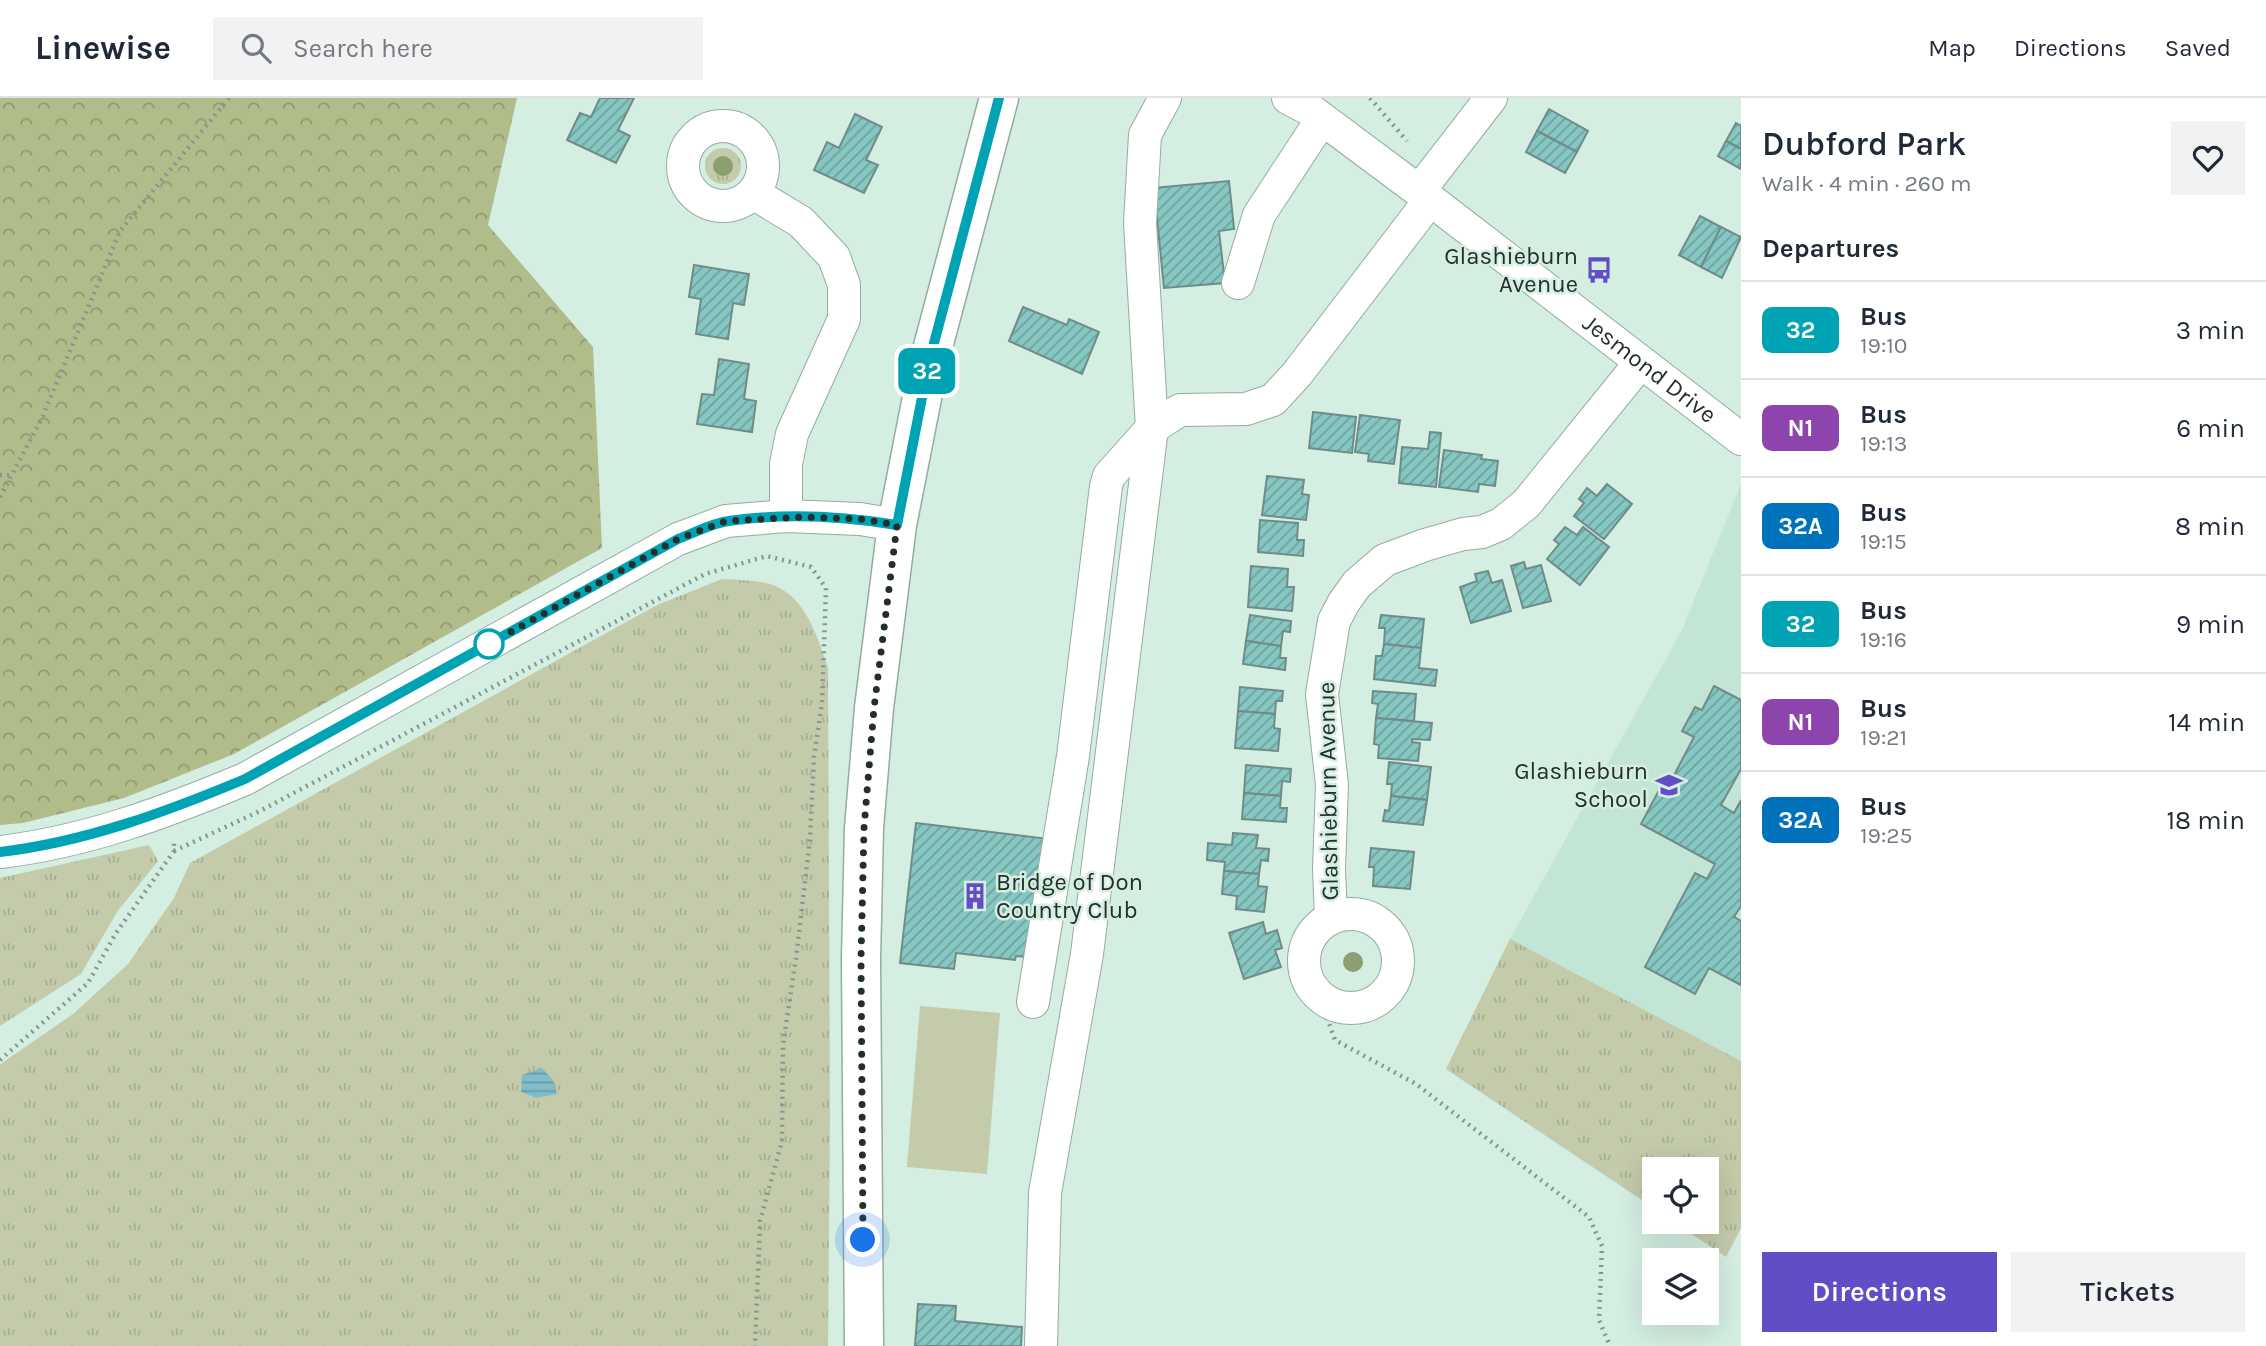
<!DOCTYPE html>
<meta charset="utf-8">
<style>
:root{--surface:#fff;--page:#f2f2f3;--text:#1f2937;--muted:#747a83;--line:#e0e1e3;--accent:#614ec7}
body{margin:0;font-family:Karla,sans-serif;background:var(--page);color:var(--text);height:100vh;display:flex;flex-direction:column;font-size:26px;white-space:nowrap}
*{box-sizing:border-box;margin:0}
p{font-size:23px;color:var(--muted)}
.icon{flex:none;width:38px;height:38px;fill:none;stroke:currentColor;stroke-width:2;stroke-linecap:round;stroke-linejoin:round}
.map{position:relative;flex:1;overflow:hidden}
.panel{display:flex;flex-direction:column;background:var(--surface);width:525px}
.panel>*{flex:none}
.badge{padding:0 14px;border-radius:10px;font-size:24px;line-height:46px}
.buttons{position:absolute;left:1642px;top:1059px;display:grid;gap:14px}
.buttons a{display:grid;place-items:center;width:77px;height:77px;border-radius:0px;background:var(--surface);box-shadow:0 7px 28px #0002;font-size:35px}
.you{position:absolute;width:35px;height:35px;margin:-18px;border:5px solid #fff;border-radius:50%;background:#1a73e8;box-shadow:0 0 0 10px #1a73e833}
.map>.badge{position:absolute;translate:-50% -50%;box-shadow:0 0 0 4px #fff}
h2{padding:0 21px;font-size:26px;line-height:63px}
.round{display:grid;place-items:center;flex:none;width:74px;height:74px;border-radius:0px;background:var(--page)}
.overview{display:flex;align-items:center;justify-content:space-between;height:119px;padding:0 21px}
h1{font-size:33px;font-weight:600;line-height:52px}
.primary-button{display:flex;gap:14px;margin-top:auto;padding:14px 21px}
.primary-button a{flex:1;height:80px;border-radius:0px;background:var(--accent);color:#fff;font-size:28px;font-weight:600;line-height:80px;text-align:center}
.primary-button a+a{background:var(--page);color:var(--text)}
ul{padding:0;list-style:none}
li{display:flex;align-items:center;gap:21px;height:98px;padding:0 21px;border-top:2px solid var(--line)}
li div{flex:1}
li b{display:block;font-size:26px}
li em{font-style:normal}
li .badge{min-width:77px;font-weight:700;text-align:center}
header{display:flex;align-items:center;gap:42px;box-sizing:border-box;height:98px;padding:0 35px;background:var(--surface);border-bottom:2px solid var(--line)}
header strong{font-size:33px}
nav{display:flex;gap:38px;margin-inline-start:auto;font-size:24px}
.search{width:490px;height:63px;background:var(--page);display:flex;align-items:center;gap:18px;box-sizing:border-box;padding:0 24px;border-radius:0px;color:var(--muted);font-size:26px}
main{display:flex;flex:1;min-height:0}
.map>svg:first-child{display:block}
.built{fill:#c2e5d5}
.grass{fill:url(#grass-tufts)}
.forest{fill:url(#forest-crowns)}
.garden{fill:#c3cbab}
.water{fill:url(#water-rules)}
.building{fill:url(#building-hatch);stroke:#708c8a;stroke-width:2}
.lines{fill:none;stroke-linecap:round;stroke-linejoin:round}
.minor-casing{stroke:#94aca1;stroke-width:34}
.major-casing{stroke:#94aca1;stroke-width:41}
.path{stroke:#84978e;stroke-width:4.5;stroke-dasharray:2 5;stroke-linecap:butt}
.minor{stroke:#fff;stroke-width:32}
.major{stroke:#fff;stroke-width:38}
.tree{fill:#8d9f70}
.line-casing{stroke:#fff;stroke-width:16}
.line{stroke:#00a3b4;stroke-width:10}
.walk{stroke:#252f2a;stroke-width:7;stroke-dasharray:0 12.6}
.stop-dot{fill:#fff;stroke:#00a3b4;stroke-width:3.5}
.labels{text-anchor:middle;stroke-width:5;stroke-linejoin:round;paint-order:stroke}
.poi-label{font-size:24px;fill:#252f2a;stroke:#d4eee2;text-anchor:end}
.street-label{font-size:24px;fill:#252f2a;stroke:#d4eee2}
</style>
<header>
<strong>Linewise</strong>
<div class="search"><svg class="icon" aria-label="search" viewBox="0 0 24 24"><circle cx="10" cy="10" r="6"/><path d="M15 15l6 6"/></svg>Search here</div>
<nav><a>Map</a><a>Directions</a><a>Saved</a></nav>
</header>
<main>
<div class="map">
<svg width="1741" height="1248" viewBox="0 0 1741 1248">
<defs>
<pattern id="grass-tufts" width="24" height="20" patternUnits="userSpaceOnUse" patternTransform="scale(1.75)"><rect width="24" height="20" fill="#c3cbab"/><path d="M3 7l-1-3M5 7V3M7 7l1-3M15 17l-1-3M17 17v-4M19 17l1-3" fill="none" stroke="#a7af93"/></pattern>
<pattern id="forest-crowns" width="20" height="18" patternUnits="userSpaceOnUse" patternTransform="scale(1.75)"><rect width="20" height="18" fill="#b1bc8b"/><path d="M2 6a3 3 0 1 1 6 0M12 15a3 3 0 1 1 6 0" fill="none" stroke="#909972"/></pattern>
<pattern id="water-rules" width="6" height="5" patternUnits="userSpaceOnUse" patternTransform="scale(1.75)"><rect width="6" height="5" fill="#7fbdcb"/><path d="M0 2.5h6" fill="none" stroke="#689aa5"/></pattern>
<pattern id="building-hatch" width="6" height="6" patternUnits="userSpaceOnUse" patternTransform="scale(1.75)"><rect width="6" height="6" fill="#86c7c2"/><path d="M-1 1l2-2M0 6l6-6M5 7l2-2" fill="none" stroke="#6da29e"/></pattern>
</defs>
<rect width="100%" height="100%" fill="#d4eee2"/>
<polygon class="built" points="1741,386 1741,1130 1726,1159 1674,1124 1706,1124 1706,1071 1654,1071 1654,1110 1446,971 1510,841 1682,532"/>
<g class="grass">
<circle cx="723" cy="68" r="18"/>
<path d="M722,481C737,482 752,482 766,485C805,494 817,538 828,570L830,1021L828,1248H0V967L2,965L73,916L128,866L174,800L190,765L657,507Z"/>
<polygon points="149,747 158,763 117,814 81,876 0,928 0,780"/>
<polygon points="1510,841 1741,963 1741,1130 1726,1159 1674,1124 1706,1124 1706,1071 1654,1071 1654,1110 1446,971"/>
</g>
<polygon class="forest" points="0,0 517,0 488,127 593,249 602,450 234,656 124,700 23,725 0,727"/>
<polygon class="garden" points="920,908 1000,915 987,1076 907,1069"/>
<polygon class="water" points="542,970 553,982 557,996 536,1000 521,994 522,977"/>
<g class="building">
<polygon points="600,0 634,0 618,32 630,38 616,65 567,42 580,15 591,19"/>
<polygon points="1549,11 1588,33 1577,54 1537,33"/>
<polygon points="855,16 882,29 866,62 878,67 864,95 814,72 827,44 839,50"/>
<polygon points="1736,25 1741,28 1741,51 1726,43"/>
<polygon points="1537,33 1577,54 1565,75 1526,54"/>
<polygon points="1726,43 1741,51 1741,71 1718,58"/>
<polygon points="1229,83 1234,131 1219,133 1225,185 1164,190 1154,90"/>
<polygon points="1700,118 1721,129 1701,169 1679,157"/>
<polygon points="1721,129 1741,139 1722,180 1701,169"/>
<polygon points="694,167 749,176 744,207 733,205 728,241 696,236 701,201 689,199"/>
<polygon points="1023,209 1067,227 1069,221 1099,234 1082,276 1009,243"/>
<polygon points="719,261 749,266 744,301 756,303 752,334 697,326 702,296 714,297"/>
<polygon points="1313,314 1356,319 1352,355 1309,350"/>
<polygon points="1360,317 1400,322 1394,366 1368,363 1369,356 1355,354"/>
<polygon points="1430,334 1441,335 1436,389 1399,385 1402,349 1428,351"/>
<polygon points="1444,352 1482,357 1481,361 1498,363 1495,388 1479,386 1478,394 1439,389"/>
<polygon points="1267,378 1304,382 1302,396 1309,397 1306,422 1262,417"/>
<polygon points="1607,386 1632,406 1604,441 1574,418 1584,405 1579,401 1587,390 1597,398"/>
<polygon points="1260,422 1298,425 1297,442 1304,442 1303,458 1258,454"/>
<polygon points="1565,429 1577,437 1583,429 1609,449 1580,487 1547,461 1559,446 1554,442"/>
<polygon points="1524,464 1526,471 1541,467 1551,503 1523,510 1511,468"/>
<polygon points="1251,468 1288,471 1287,489 1294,489 1292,513 1248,509"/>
<polygon points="1488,473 1492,485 1502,482 1511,513 1471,525 1460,489 1477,483 1475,476"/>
<polygon points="1250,517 1291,523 1290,534 1283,533 1281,548 1246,543"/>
<polygon points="1381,517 1424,521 1421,550 1384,546 1385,530 1379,530"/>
<polygon points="1246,543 1281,548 1280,560 1286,560 1285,572 1243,566"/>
<polygon points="1384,546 1421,550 1419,570 1437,572 1435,588 1374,581 1376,558 1382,558"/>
<polygon points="1714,588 1741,602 1741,671 1721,707 1734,715 1741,702 1741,808 1734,819 1741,823 1741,887 1709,870 1695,896 1645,869 1695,775 1707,781 1715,766 1641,726 1666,679 1672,681 1694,639 1682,633 1695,609 1702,612"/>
<polygon points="1240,589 1283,593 1282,603 1276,603 1275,616 1238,613"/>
<polygon points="1373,593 1416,596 1414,623 1376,620 1378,606 1372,605"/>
<polygon points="1238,613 1275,616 1274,630 1280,631 1278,653 1235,650"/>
<polygon points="1376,620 1432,625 1430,642 1412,641 1412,644 1420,645 1418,663 1378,660 1379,647 1374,646"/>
<polygon points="1389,664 1431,669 1427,702 1391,698 1392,686 1387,686"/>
<polygon points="1246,667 1291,671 1290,684 1282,683 1281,698 1244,695"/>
<polygon points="1244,695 1281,698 1280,710 1287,710 1286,724 1242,721"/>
<polygon points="1391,698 1427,702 1423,727 1383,723 1385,712 1389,713"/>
<polygon points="916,725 1049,741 1035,860 1016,858 1015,862 956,855 954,871 900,865"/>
<polygon points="1233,735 1258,737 1256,750 1269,751 1268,763 1261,762 1259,776 1224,773 1225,764 1207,762 1208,745 1232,747"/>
<polygon points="1371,750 1414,754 1410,791 1373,788 1374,769 1369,769"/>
<polygon points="1224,773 1259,776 1258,788 1267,789 1264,814 1236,811 1237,798 1222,796"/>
<polygon points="1263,824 1266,836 1277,832 1282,850 1275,852 1281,869 1244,881 1229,835"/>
<polygon points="918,1206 956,1208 955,1223 1022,1229 1021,1248 915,1248"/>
</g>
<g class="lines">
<defs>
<g id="minor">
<path id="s1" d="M1288,0L1309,11L1419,93L1741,341"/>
<circle cx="723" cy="68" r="40"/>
<polyline points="1419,93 1491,0"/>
<polyline points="753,95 801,124 834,159 844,187 844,221 792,336 786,366 786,418"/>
<polyline points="1238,185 1259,117 1322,21"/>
<path d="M0,754C86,744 166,714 245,681L678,441L726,423L786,418L860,421L897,427"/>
<circle cx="1351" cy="863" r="47"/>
<polyline points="1331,820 1329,771 1332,687 1322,596 1334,523 1344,504 1357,486 1385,462 1425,447 1463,436 1482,434 1501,426 1526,406 1641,264"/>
<polyline points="1033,904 1073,658 1106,388 1109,378 1152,330 1180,312 1246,311 1273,302 1297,276 1430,102"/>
<polyline points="1041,1248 1045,1095 1087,856 1152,330 1140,125 1145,37 1165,0"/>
</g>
<polyline id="major" points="864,1248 861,861 864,730 874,610 897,427 929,264 999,0"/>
</defs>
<use href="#minor" class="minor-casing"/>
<use href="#major" class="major-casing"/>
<g class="path">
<polyline points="1370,0 1407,43"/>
<polyline points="0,377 12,377"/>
<polyline points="0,399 42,320 120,133 229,0"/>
<polyline points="174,753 260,713 705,476 767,458 811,469 826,490 822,605 814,659 810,741 796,860 783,947 782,1043 760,1123 755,1248"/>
<polyline points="1335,908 1327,920 1335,942 1416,986 1589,1119 1602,1148 1599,1222 1610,1248"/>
<polyline points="0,962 88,885 116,835 174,753 174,742"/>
</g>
<use href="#minor" class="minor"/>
<use href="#major" class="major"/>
</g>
<g class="tree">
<circle cx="723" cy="68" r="10"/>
<circle cx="1353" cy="864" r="10"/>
</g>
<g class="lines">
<defs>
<path id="line" d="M0,754C85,744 166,714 245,681L678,441C694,435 712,425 729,423C784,415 842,418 897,427L929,264L999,0"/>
</defs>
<use href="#line" class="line-casing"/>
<use href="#line" class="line"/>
<polyline class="walk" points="489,546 678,441 726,423 805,419 860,421 897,427 874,610 864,730 861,861 863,1142"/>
</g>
<defs>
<symbol id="bus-bare" viewBox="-9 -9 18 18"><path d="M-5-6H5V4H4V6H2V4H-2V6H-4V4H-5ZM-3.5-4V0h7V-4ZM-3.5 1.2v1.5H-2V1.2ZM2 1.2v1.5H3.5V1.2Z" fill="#614ec7" stroke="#d4eee2" stroke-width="2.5" paint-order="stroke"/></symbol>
<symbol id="school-bare" viewBox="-9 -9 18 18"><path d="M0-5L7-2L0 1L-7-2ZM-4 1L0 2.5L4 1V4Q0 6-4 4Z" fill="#614ec7" stroke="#d4eee2" stroke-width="2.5" paint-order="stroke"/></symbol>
<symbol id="building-bare" viewBox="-9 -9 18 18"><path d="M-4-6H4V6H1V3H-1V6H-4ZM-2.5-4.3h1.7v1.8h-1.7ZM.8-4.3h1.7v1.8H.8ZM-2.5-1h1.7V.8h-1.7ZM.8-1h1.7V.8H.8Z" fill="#614ec7" stroke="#d4eee2" stroke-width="2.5" paint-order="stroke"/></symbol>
</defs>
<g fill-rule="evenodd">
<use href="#bus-bare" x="1580" y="153" width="38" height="38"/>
<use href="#school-bare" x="1650" y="668" width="38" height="38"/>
<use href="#building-bare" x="956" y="779" width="38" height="38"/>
</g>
<circle class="stop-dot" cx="489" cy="546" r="14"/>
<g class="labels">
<g class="poi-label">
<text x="1578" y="166">Glashieburn<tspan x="1578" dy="28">Avenue</tspan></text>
<text x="1648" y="681">Glashieburn<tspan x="1648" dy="28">School</tspan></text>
<text x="996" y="792" text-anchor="start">Bridge of Don<tspan x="996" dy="28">Country Club</tspan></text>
</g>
<g class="street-label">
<text dy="8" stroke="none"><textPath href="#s1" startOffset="452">Jesmond Drive</textPath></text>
<text transform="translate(1328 693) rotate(-91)" y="8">Glashieburn Avenue</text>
</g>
</g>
</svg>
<div class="buttons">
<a><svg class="icon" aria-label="locate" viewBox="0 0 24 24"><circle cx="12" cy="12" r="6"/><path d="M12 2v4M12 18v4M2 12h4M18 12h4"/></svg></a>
<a><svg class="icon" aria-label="layers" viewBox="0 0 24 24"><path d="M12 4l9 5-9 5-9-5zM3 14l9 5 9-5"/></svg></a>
</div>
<div class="you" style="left:863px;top:1142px"></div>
<b class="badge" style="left:927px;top:273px;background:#00a3b4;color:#fff">32</b>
</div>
<section class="panel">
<div class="overview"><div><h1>Dubford Park</h1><p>Walk · 4 min · 260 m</p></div><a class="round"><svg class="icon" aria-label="heart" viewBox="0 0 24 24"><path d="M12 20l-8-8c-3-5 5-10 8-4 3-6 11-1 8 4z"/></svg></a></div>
<h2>Departures</h2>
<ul>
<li><span class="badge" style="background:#00a3b4;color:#fff">32</span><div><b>Bus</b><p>19:10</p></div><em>3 min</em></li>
<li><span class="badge" style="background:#8e44ad;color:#fff">N1</span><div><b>Bus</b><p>19:13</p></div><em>6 min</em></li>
<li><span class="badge" style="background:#0072bc;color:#fff">32A</span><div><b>Bus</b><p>19:15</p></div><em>8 min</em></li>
<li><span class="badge" style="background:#00a3b4;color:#fff">32</span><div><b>Bus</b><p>19:16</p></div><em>9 min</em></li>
<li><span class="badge" style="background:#8e44ad;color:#fff">N1</span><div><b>Bus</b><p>19:21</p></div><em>14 min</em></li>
<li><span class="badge" style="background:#0072bc;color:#fff">32A</span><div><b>Bus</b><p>19:25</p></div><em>18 min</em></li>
</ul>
<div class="primary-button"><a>Directions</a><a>Tickets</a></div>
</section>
</main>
